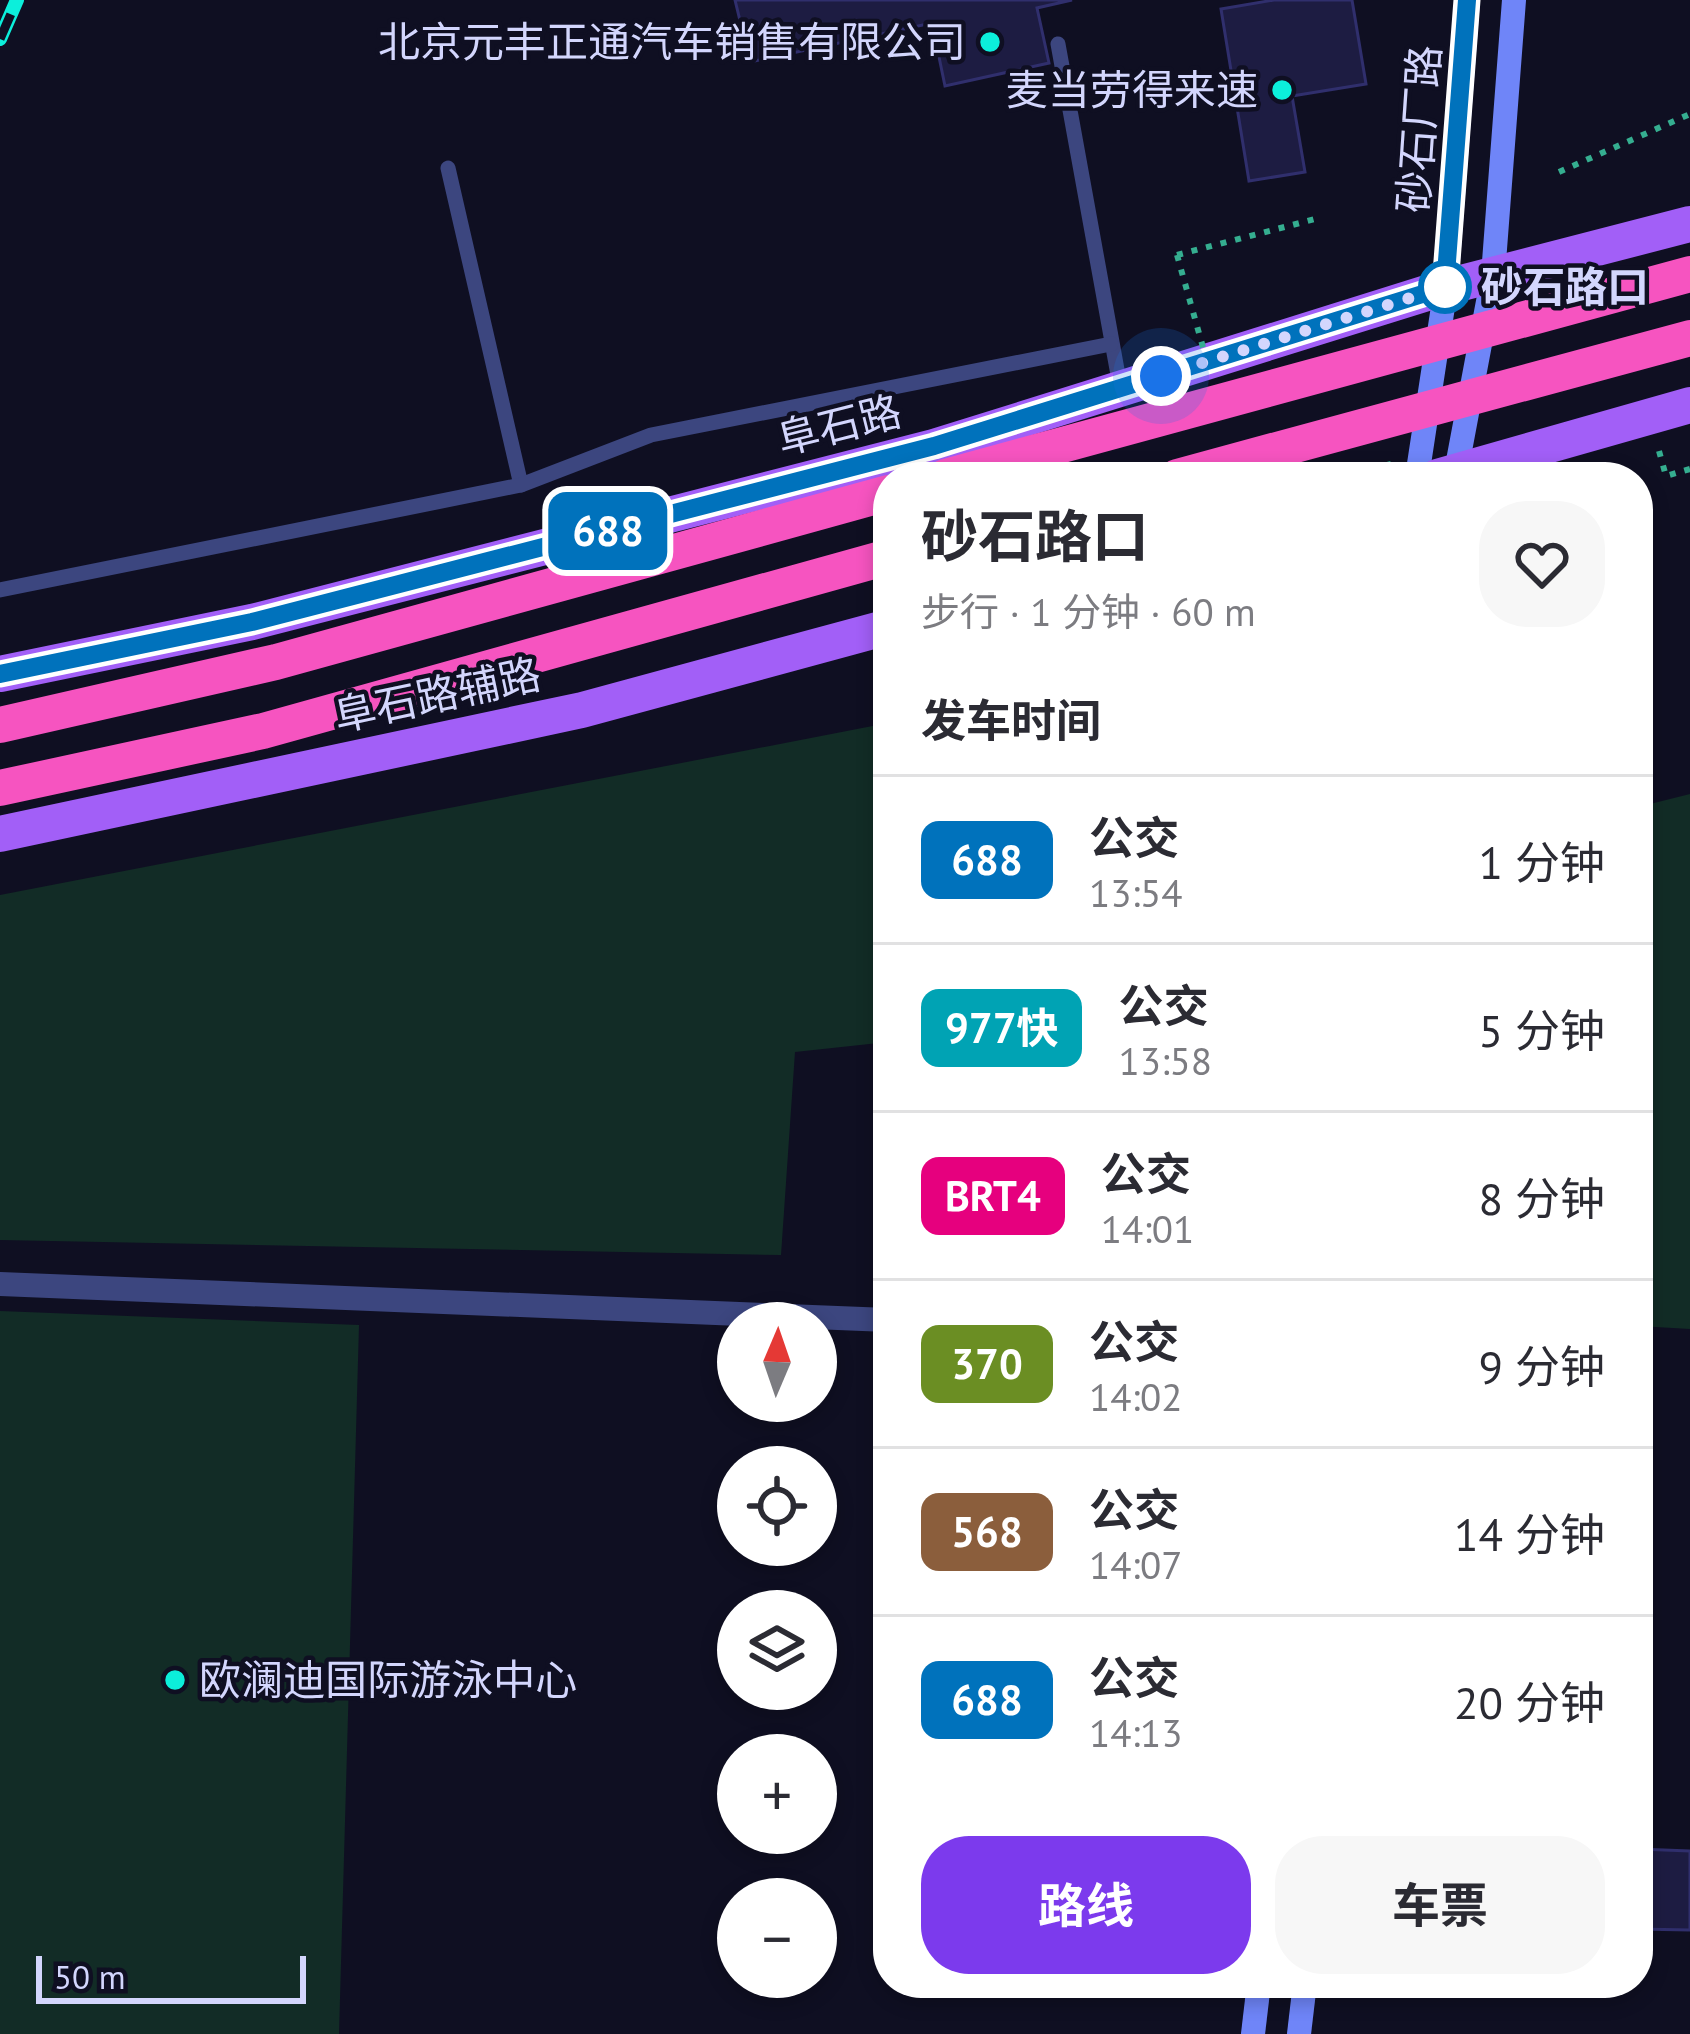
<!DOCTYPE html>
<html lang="zh">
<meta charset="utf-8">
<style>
:root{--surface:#fff;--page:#f7f7f7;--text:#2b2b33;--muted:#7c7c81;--line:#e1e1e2;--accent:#7c3aed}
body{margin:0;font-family:"PT Sans","Noto Sans SC",sans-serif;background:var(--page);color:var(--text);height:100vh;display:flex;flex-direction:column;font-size:45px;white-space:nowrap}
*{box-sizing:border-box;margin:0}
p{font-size:39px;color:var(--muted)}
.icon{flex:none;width:66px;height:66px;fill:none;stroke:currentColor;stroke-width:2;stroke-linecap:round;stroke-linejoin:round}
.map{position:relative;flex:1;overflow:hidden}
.panel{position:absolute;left:873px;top:462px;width:780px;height:1536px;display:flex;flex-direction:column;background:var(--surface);border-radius:48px;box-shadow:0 6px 18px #0003}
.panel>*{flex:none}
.badge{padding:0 24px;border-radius:18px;font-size:42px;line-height:78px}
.needle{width:78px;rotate:2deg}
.buttons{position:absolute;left:717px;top:1302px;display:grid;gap:24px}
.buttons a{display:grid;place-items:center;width:120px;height:120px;border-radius:50%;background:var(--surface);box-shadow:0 6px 18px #0003;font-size:60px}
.scale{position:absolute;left:36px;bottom:30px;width:270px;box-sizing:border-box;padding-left:12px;border:6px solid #d3d6fd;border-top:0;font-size:33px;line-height:42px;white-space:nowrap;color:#d3d6fd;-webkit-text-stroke:9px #0f0f22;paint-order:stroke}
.you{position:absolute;width:60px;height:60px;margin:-30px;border:9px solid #fff;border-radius:50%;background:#1a73e8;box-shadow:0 0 0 18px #1a73e833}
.map>.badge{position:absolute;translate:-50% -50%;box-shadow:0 0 0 6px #fff}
h2{padding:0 48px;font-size:45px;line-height:108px}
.round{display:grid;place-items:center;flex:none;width:126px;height:126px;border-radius:48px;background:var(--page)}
.overview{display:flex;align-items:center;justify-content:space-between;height:204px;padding:0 48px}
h1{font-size:57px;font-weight:700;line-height:90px}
.action{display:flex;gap:24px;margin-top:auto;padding:24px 48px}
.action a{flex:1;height:138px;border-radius:48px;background:var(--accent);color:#fff;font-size:48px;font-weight:700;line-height:138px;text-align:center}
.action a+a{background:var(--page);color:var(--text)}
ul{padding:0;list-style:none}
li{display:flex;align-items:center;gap:36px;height:168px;padding:0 48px;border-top:3px solid var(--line)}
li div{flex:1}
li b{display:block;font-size:45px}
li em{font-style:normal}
li .badge{min-width:132px;font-weight:700;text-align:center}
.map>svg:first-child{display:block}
.green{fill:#122c26}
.building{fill:#1d1c42;stroke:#302f6d;stroke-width:3}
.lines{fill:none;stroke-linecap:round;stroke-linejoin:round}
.path{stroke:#35ae90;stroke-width:6;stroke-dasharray:6 9;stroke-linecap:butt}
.lane{stroke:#3c467f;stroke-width:15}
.street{stroke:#3c467f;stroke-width:24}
.secondary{stroke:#6f85f8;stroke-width:24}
.primary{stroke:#a25ff7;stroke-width:36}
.highway{stroke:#f654c0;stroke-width:36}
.rail-casing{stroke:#0cefdb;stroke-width:14}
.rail{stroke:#0f0f22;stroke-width:9;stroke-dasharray:27;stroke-linecap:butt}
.path-bridge{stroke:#35ae90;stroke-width:6;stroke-dasharray:6 9;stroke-linecap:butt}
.highway-bridge{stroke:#f654c0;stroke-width:36}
.line-casing{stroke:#fff;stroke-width:27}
.line{stroke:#0072bc;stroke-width:18}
.walk{stroke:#d3d6fd;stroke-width:12;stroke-dasharray:0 21.6}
.poi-dot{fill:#0cefdb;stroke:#0f0f22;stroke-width:4.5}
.stop-dot{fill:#fff;stroke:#0072bc;stroke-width:6}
.labels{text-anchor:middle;stroke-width:9;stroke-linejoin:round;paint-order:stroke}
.poi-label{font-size:42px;fill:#d3d6fd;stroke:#0f0f22;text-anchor:end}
.street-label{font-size:42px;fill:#d3d6fd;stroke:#0f0f22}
.stop-label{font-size:42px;font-weight:bold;fill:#d3d6fd;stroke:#0f0f22;text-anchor:start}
</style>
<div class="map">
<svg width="1690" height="2034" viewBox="0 0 1690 2034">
<rect width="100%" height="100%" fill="#0f0f22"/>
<g class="green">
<polygon points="888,723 888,1042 795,1052 781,1255 0,1240 0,895"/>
<polygon points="1690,794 1690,1329 1638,1326 1638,807"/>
<polygon points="0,1311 359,1325 339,2034 0,2034"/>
</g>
<g class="building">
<polygon points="735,0 1072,0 1037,8 1049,63 945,86 932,23 750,62"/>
<polygon points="1274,0 1352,0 1366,84 1292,96 1305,172 1249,181 1221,9"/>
<polygon points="1638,1849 1690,1851 1690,1930 1638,1929"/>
</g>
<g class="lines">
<g class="path">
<polyline points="1559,172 1690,114"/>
<polyline points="1177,255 1319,218"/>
<polyline points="1659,451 1666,476 1690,469"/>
<polyline points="1342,477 1391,464"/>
</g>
<g class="lane">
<polyline points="1058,44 1120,386"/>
<polyline points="448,168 521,485"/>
<polyline points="0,590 521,485 651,435 1111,344"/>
</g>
<polyline class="street" points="0,1284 888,1320"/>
<g class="secondary">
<polyline points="1417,477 1446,287 1468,0"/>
<polyline points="1455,477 1493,275 1514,0"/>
<polyline points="1253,2034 1259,1983"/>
<polyline points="1299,2034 1305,1983"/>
</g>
<g class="primary">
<polyline points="1437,477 1690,405"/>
<polyline points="0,674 252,622 934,447 1446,287 1690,224"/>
<polyline points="0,834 582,710 888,627"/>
</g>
<g class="highway">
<polyline points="0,725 276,662 888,493"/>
<polyline points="0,788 263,731 888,557"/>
</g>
<defs>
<polyline id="rail" points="0,39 17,0"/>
</defs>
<use href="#rail" class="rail-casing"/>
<use href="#rail" class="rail"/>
<polyline class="path-bridge" points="1177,255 1206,358 1349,319"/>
<g class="highway-bridge">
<polyline points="945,477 1690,274"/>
<polyline points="1177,477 1690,338"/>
</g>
</g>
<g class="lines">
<defs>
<polyline id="line" points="0,674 252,622 934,446 1445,287 1467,0"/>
</defs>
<use href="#line" class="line-casing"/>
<use href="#line" class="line"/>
<polyline class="walk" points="1161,376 1445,287"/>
</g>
<g class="poi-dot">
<circle cx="990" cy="42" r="12"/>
<circle cx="1282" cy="90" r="12"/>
<circle cx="175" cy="1680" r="12"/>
</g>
<circle class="stop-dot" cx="1445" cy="287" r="24"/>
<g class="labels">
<g class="poi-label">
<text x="966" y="57">北京元丰正通汽车销售有限公司</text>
<text x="1258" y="105">麦当劳得来速</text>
<text x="199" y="1695" text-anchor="start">欧澜迪国际游泳中心</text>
</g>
<g class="street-label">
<text transform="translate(1419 129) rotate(-86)" y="15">砂石厂路</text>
<text transform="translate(839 425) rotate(-14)" y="15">阜石路</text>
<text transform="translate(437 695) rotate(-12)" y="15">阜石路辅路</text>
</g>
<g class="stop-label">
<text x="1481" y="302">砂石路口</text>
</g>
</g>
</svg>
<div class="buttons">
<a><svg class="needle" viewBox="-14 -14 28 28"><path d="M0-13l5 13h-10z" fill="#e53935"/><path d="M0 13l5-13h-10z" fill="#7c7c81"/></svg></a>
<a><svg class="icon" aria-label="locate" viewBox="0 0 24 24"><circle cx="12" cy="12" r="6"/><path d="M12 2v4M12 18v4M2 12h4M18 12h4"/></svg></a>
<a><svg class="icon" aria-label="layers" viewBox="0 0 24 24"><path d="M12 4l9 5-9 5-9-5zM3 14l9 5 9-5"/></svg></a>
<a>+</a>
<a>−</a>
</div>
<div class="scale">50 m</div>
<div class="you" style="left:1161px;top:376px"></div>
<b class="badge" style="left:608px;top:531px;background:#0072bc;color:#fff">688</b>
<section class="panel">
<div class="overview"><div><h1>砂石路口</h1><p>步行 · 1 分钟 · 60 m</p></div><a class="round"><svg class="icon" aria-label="heart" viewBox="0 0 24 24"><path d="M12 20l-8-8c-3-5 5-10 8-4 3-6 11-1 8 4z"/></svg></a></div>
<h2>发车时间</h2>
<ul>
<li><span class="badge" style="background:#0072bc;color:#fff">688</span><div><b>公交</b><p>13:54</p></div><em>1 分钟</em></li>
<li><span class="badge" style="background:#00a3b4;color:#fff">977快</span><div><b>公交</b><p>13:58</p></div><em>5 分钟</em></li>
<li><span class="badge" style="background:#e6007e;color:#fff">BRT4</span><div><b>公交</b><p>14:01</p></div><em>8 分钟</em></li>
<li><span class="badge" style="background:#6b8e23;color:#fff">370</span><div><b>公交</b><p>14:02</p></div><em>9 分钟</em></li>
<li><span class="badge" style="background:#8b5e3c;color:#fff">568</span><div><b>公交</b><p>14:07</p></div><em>14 分钟</em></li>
<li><span class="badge" style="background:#0072bc;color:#fff">688</span><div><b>公交</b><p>14:13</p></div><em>20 分钟</em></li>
</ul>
<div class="action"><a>路线</a><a>车票</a></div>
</section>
</div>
